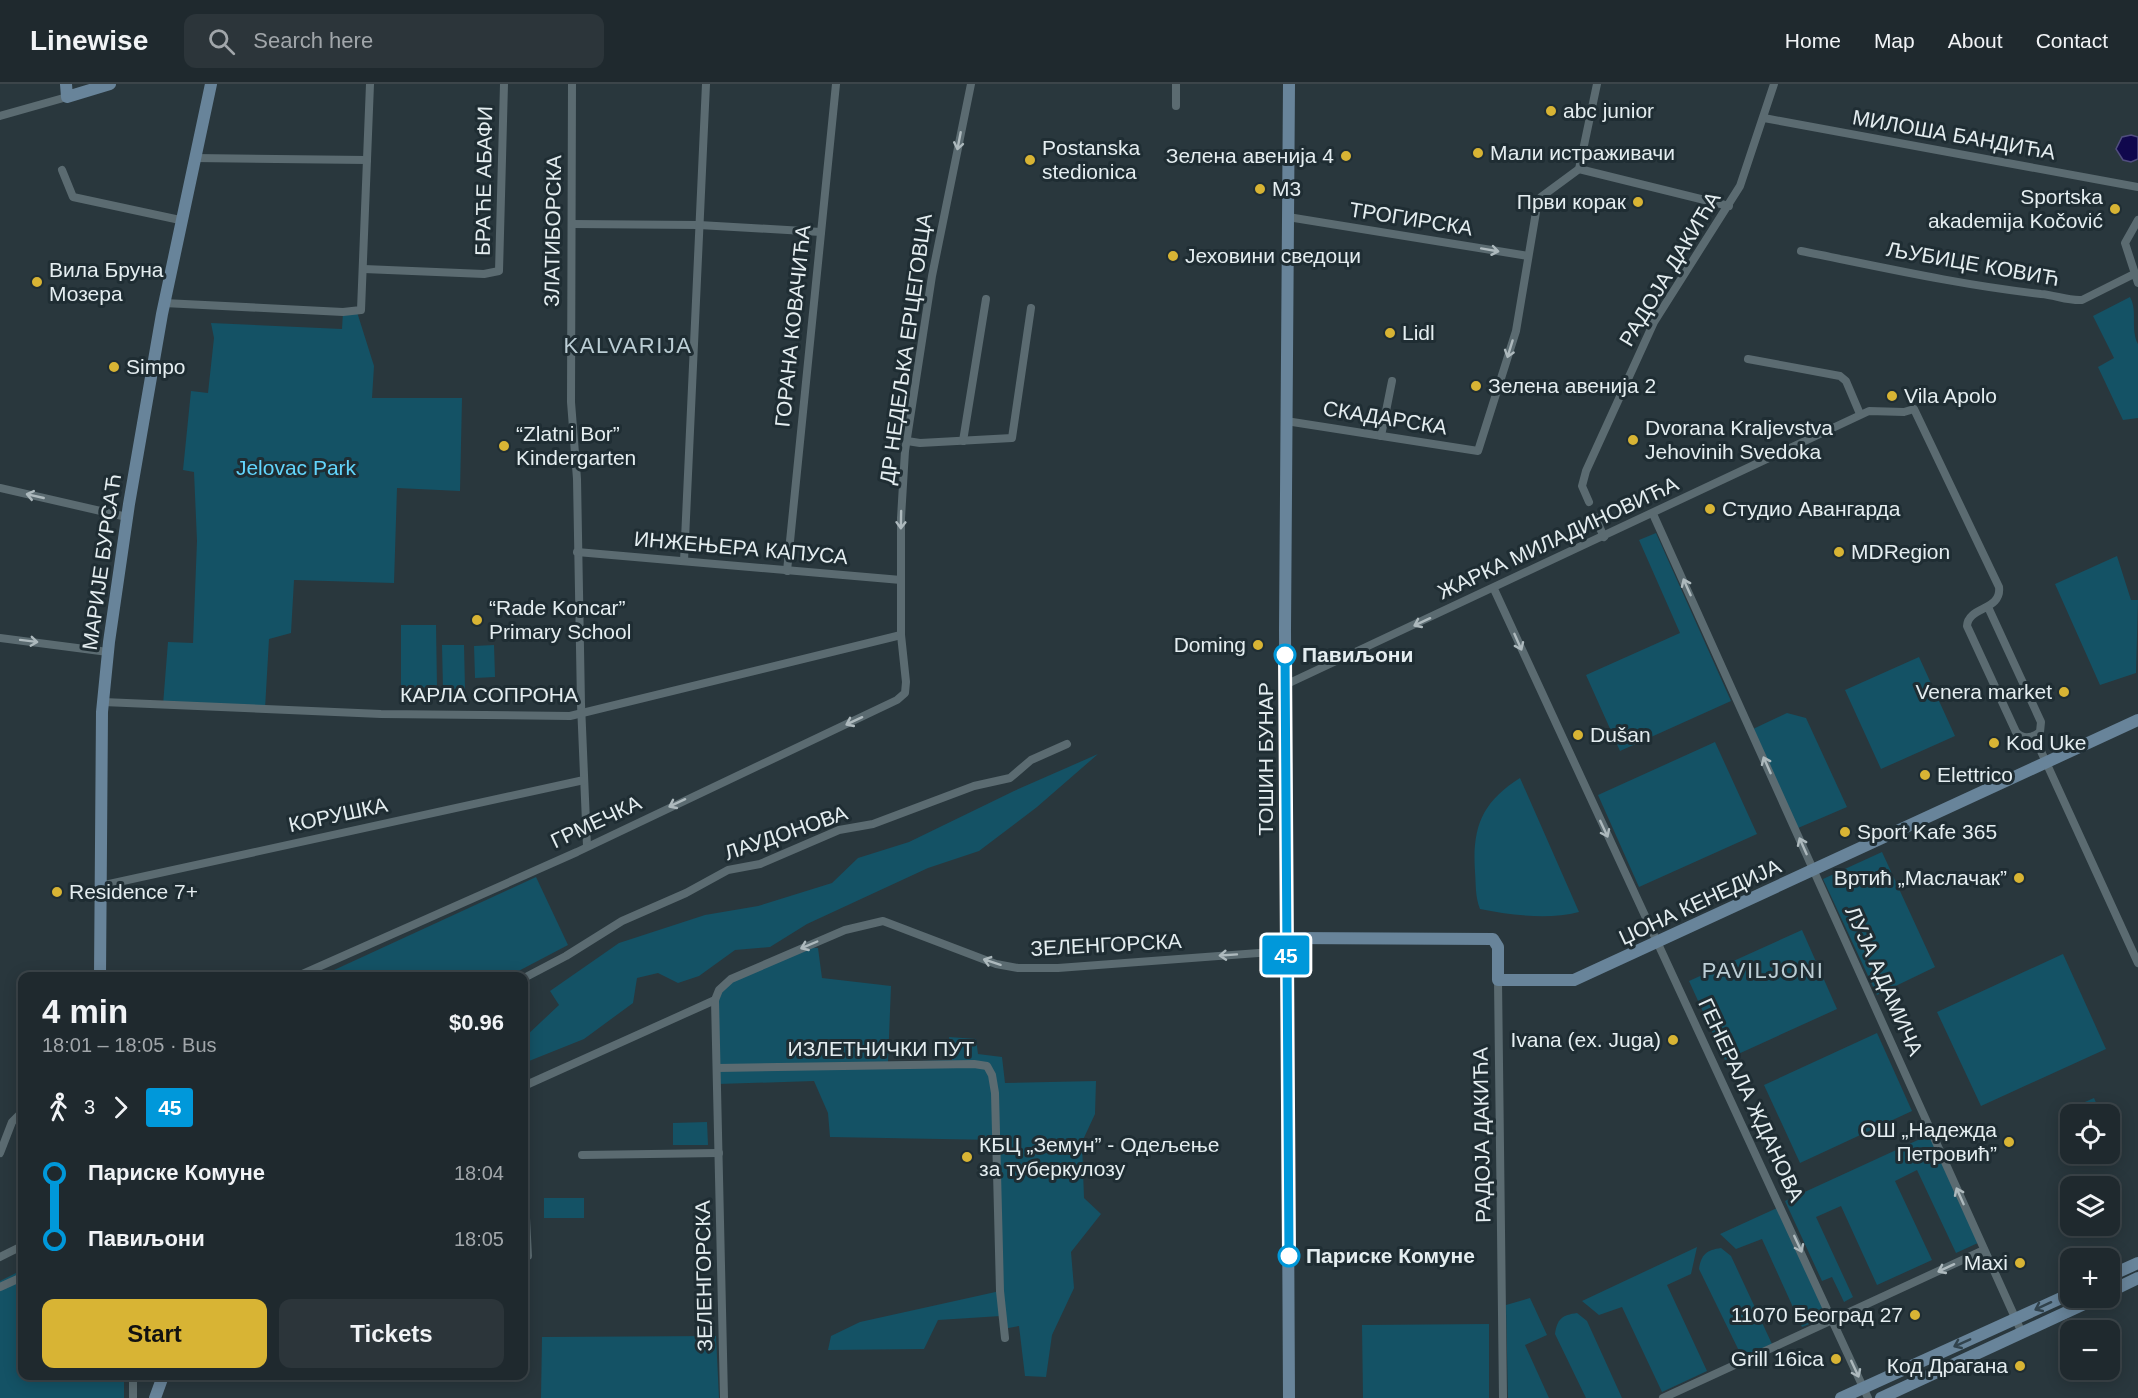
<!DOCTYPE html>
<meta charset="utf-8">
<style>
:root{--surface:#1f292e;--page:#2c353a;--text:#f1f3f6;--muted:#a1a6aa;--line:#3c454a;--accent:#d8b434}
body{margin:0;font-family:Arial,sans-serif;background:var(--page);color:var(--text);height:100vh;display:flex;flex-direction:column;font-size:22px;white-space:nowrap}
*{box-sizing:border-box;margin:0}
p{font-size:20px;color:var(--muted)}
.icon{flex:none;width:33px;height:33px;fill:none;stroke:currentColor;stroke-width:2;stroke-linecap:round;stroke-linejoin:round}
.map{position:relative;flex:1;overflow:hidden}
.side{position:absolute;left:18px;top:888px;width:510px;height:408px;display:flex;flex-direction:column;background:var(--surface);border-radius:12px;box-shadow:0 3px 15px #0003,0 0 0 2px var(--line)}
.side>*{flex:none}
.badge{padding:0 12px;border-radius:4px;font-size:21px;line-height:39px}
.controls{position:absolute;left:2060px;top:1020px;display:grid;gap:12px}
.controls a{display:grid;place-items:center;width:60px;height:60px;border-radius:12px;background:var(--surface);box-shadow:0 3px 15px #0003,0 0 0 2px var(--line);font-size:30px}
.map>.badge{position:absolute;translate:-50% -50%;box-shadow:0 0 0 3px #fff}
.legs{display:flex;align-items:center;gap:9px;height:66px;padding:0 24px;font-size:20px}
.legs p{margin-inline-start:auto}
.head{display:flex;align-items:center;justify-content:space-between;height:102px;padding:0 24px}
h1{font-size:33px;font-weight:700;line-height:45px}
.action{display:flex;gap:12px;margin-top:auto;padding:12px 24px}
.action a{flex:1;height:69px;border-radius:12px;background:var(--accent);color:#111;font-size:24px;font-weight:700;line-height:69px;text-align:center}
.action a+a{background:var(--page);color:var(--text)}
ul{padding:0 24px;list-style:none}
li{display:flex;align-items:center;gap:21px;height:66px;font-size:22px}
li i{display:grid;place-items:center;width:9px;height:100%;margin:0 8px;background:currentColor}
li i::after{content:'';width:15px;height:15px;margin:-8px;border:4px solid;border-radius:50%;background:var(--surface)}
li p{margin-inline-start:auto}
li:first-child i{background:linear-gradient(#0000 50%,currentColor 0)}
li:last-child i{background:linear-gradient(currentColor 50%,#0000 0)}
header{display:flex;align-items:center;gap:36px;box-sizing:border-box;height:84px;padding:0 30px;background:var(--surface);border-bottom:2px solid var(--line)}
header strong{font-size:28px}
nav{display:flex;gap:33px;margin-inline-start:auto;font-size:21px}
.search{width:420px;height:54px;background:var(--page);display:flex;align-items:center;gap:15px;box-sizing:border-box;padding:0 21px;border-radius:12px;color:var(--muted);font-size:22px}
.map>svg:first-child{display:block}
.green{fill:#145265}
.water{fill:#10084d;stroke:#504d7e;stroke-width:1.5}
.lines{fill:none;stroke-linecap:round;stroke-linejoin:round}
.street{stroke:#5b6b71;stroke-width:8}
.secondary{stroke:#68849a;stroke-width:12}
.oneway{stroke:#adb9bd}
.oneway2{stroke:#31434d}
.line-1-casing{stroke:#fff;stroke-width:14}
.line-1{stroke:#0098da;stroke-width:9}
.poi-dot{fill:#d8b434;stroke:#1f2d33;stroke-width:2}
.stop-1-dot{fill:#fff;stroke:#0098da;stroke-width:3}
.labels{text-anchor:middle;stroke-width:6;stroke-linejoin:round;paint-order:stroke}
.poi-label{font-size:21px;fill:#e4edf0;stroke:#1f2d33;text-anchor:start}
.street-label{font-size:21px;fill:#e4edf0;stroke:#1f2d33}
.park-label{font-size:21px;fill:#62d5fc;stroke:#1f2d33}
.stop-label{font-size:21px;font-weight:bold;fill:#e4edf0;stroke:#1f2d33;text-anchor:start}
.neighbourhood-label{font-size:22px;letter-spacing:1.5px;fill:#bcced5;stroke:#1f2d33}
</style>
<header>
<strong>Linewise</strong>
<div class="search"><svg class="icon" aria-label="search" viewBox="0 0 24 24"><circle cx="10" cy="10" r="6"/><path d="M15 15l6 6"/></svg>Search here</div>
<nav><a>Home</a><a>Map</a><a>About</a><a>Contact</a></nav>
</header>
<div class="map">
<svg width="2138" height="1314" viewBox="0 0 2138 1314">
<rect width="100%" height="100%" fill="#29373d"/>
<g class="green">
<path d="M2130,213C2138,227 2130,245 2138,260V334L2123,336L2098,283L2114,274L2093,232Z"/>
<polygon points="343,228 357,228 374,282 372,314 462,314 460,407 397,404 394,499 294,496 291,549 269,555 265,625 163,621 168,558 193,559 197,457 194,388 183,386 191,307 208,309 214,254 211,239 342,245"/>
<polygon points="1656,449 1731,617 1620,667 1586,591 1680,549 1639,456"/>
<polygon points="2117,472 2131,516 2138,516 2136,589 2100,601 2055,500"/>
<polygon points="401,541 436,541 437,603 401,604"/>
<polygon points="442,561 464,561 465,605 443,605"/>
<polygon points="494,561 495,593 475,594 474,562"/>
<polygon points="1919,573 1955,652 1881,685 1845,606"/>
<polygon points="1787,629 1806,634 1847,723 1798,744 1753,645"/>
<polygon points="1715,658 1757,750 1639,803 1598,711"/>
<polygon points="1098,670 1037,723 979,767 928,784 807,840 770,863 735,866 699,892 678,899 658,889 637,894 633,919 584,955 524,979 524,954 559,921 550,907 619,859 705,831 758,822 832,799 858,774 909,758 1014,707"/>
<path d="M1520,694L1579,828C1548,836 1510,831 1480,825C1475,813 1476,800 1475,788C1472,743 1482,718 1520,694Z"/>
<polygon points="1882,768 1935,883 1877,911 1823,795"/>
<polygon points="536,793 568,861 509,892 321,892"/>
<polygon points="1802,846 1837,925 1725,976 1689,897"/>
<polygon points="803,863 818,864 822,894 891,902 888,978 952,976 949,953 976,955 978,970 1002,973 1005,999 1096,997 1095,1030 1082,1058 1084,1114 1101,1130 1071,1168 1074,1204 1052,1251 1046,1293 1025,1292 1019,1242 1003,1245 1001,1232 938,1236 924,1265 828,1266 831,1252 860,1238 1000,1207 996,1056 830,1053 828,1029 814,997 718,1000 719,906 731,895"/>
<polygon points="2063,870 2106,965 1981,1022 1937,928"/>
<polygon points="1877,949 1912,1027 1800,1079 1764,1001"/>
<polygon points="2094,1014 2101,1030 2070,1030 2070,1046 2062,1028"/>
<polygon points="707,1038 708,1061 673,1061 673,1039"/>
<polygon points="1931,1050 1980,1158 1956,1169 1917,1086 1895,1097 1932,1176 1877,1201 1841,1122 1816,1133 1853,1213 1844,1218 1832,1193 1822,1197 1785,1117"/>
<rect x="544" y="1114" width="40" height="20"/>
<polygon points="1777,1124 1827,1233 1802,1243 1762,1155 1736,1165 1720,1150"/>
<polygon points="1697,1163 1691,1190 1667,1201 1707,1287 1662,1308 1622,1223 1599,1231 1582,1217"/>
<path d="M1721,1164L1731,1172L1772,1260L1742,1273L1699,1185C1701,1170 1707,1166 1721,1164Z"/>
<polygon points="22,1186 22,1292 124,1292 124,1314 0,1314 0,1197"/>
<polygon points="1530,1214 1547,1251 1525,1261 1549,1314 1508,1314 1506,1221"/>
<path d="M1577,1229L1587,1237L1622,1314H1586L1555,1250C1557,1235 1562,1231 1577,1229Z"/>
<polygon points="1489,1240 1489,1314 1363,1314 1362,1241"/>
<polygon points="716,1252 719,1314 541,1314 542,1253"/>
</g>
<polygon class="water" points="2131,51 2138,53 2138,75 2131,78 2123,76 2116,65 2122,53"/>
<g class="lines">
<g class="street">
<polyline points="572,0 571,318 577,395 581,620 587,762"/>
<polyline points="1176,22 1176,0"/>
<polyline points="0,32 67,13"/>
<polyline points="1764,34 2138,103"/>
<polyline points="194,74 367,76"/>
<polyline points="1579,85 1729,122"/>
<polyline points="62,86 73,113 180,136"/>
<polyline points="1288,133 1528,172"/>
<polyline points="2138,136 2125,159 2138,199"/>
<polyline points="572,140 699,141 821,148"/>
<path d="M1801,167C1881,183 1960,201 2041,210C2055,211 2068,217 2082,216L2134,190"/>
<polyline points="364,185 484,190 499,187 504,0"/>
<polyline points="164,219 343,228 361,226 370,0"/>
<polyline points="1748,275 1840,292 1846,297 1860,330"/>
<polyline points="1286,337 1478,367 1516,247 1537,122 1541,113 1579,85 1597,0"/>
<polyline points="1381,352 1392,297"/>
<polyline points="907,357 920,359 1012,354 1031,224"/>
<polyline points="963,357 986,215"/>
<polyline points="0,404 127,433"/>
<polyline points="1589,418 1582,402 1586,387 1654,238 1740,102 1774,0"/>
<polyline points="1653,430 2022,1249"/>
<polyline points="1595,433 1604,453"/>
<polyline points="577,468 901,496"/>
<polyline points="684,477 706,0"/>
<polyline points="787,487 836,0"/>
<polyline points="1494,505 1868,1314"/>
<polyline points="0,554 108,568"/>
<path d="M1285,601L1869,327L1904,328L1914,325L1999,503C2002,527 1968,522 1967,542L2016,648C2023,656 2032,654 2040,648L2041,638L1988,523"/>
<polyline points="103,618 381,630 570,632 901,551"/>
<polyline points="2034,652 2138,879"/>
<polyline points="100,802 584,696"/>
<polyline points="298,892 577,768 897,616 905,609 906,598 901,551 901,434 905,367 932,192 971,0"/>
<polyline points="524,894 566,872 622,837 686,809 728,786 760,780 839,746 873,740 974,702 1010,694 1031,676 1067,660"/>
<polyline points="1498,896 1503,1314"/>
<polyline points="718,984 974,980 987,982 992,991 995,1009 1000,1207 1005,1254"/>
<polyline points="524,1002 715,916"/>
<polyline points="0,1069 12,1038 22,1028"/>
<polyline points="582,1071 719,1069"/>
<polyline points="524,1096 528,1172"/>
<polyline points="0,1173 22,1162"/>
<polyline points="0,1203 22,1193"/>
<polyline points="133,1292 133,1314"/>
<polyline points="724,1314 715,916 719,906 731,895 845,846 883,837 996,880 1018,884 1058,884 1286,867"/>
<polyline points="1663,1314 1984,1166"/>
</g>
<g class="secondary">
<polyline points="66,0 67,13 110,0"/>
<polyline points="1289,0 1285,546 1289,1314"/>
<polyline points="1286,854 1493,855 1498,863 1498,896 1574,896 2138,636"/>
<polyline points="100,892 102,628 109,558 129,420 162,230 211,0"/>
<polyline points="2109,1192 2138,1179"/>
<polyline points="2109,1208 2138,1194"/>
<polyline points="155,1314 163,1292"/>
<polyline points="1841,1314 2070,1210"/>
<polyline points="1881,1314 2097,1214"/>
</g>
</g>
<defs><path id="oneway-shaft" d="M-6 0H5M1.5-3L5.5 0L1.5 3" fill="none" stroke-width="1.6" stroke-linecap="round" stroke-linejoin="round" transform="scale(1.5)"/></defs>
<g class="oneway">
<use href="#oneway-shaft" transform="translate(959 57) rotate(101)"/>
<use href="#oneway-shaft" transform="translate(1490 166) rotate(10)"/>
<use href="#oneway-shaft" transform="translate(1510 265) rotate(107)"/>
<use href="#oneway-shaft" transform="translate(35 412) rotate(-167)"/>
<use href="#oneway-shaft" transform="translate(901 436) rotate(91)"/>
<use href="#oneway-shaft" transform="translate(1687 503) rotate(-114)"/>
<use href="#oneway-shaft" transform="translate(1422 538) rotate(155)"/>
<use href="#oneway-shaft" transform="translate(29 557) rotate(7)"/>
<use href="#oneway-shaft" transform="translate(1518 558) rotate(66)"/>
<use href="#oneway-shaft" transform="translate(854 637) rotate(155)"/>
<use href="#oneway-shaft" transform="translate(1767 681) rotate(-114)"/>
<use href="#oneway-shaft" transform="translate(677 719) rotate(155)"/>
<use href="#oneway-shaft" transform="translate(1604 745) rotate(65)"/>
<use href="#oneway-shaft" transform="translate(1803 762) rotate(-114)"/>
<use href="#oneway-shaft" transform="translate(809 861) rotate(157)"/>
<use href="#oneway-shaft" transform="translate(1228 871) rotate(176)"/>
<use href="#oneway-shaft" transform="translate(992 878) rotate(-162)"/>
<use href="#oneway-shaft" transform="translate(1960 1112) rotate(-114)"/>
<use href="#oneway-shaft" transform="translate(1798 1160) rotate(65)"/>
<use href="#oneway-shaft" transform="translate(1946 1184) rotate(155)"/>
<use href="#oneway-shaft" transform="translate(1855 1285) rotate(65)"/>
</g>
<g class="oneway2">
<use href="#oneway-shaft" transform="translate(2043 1222) rotate(155)"/>
<use href="#oneway-shaft" transform="translate(1962 1259) rotate(156)"/>
</g>
<g class="lines">
<defs>
<polyline id="line-1" points="1285,571 1289,1172"/>
</defs>
<use href="#line-1" class="line-1-casing"/>
<use href="#line-1" class="line-1"/>
</g>
<g class="poi-dot">
<circle cx="1551" cy="27" r="6"/>
<circle cx="1478" cy="69" r="6"/>
<circle cx="1346" cy="72" r="6"/>
<circle cx="1030" cy="76" r="6"/>
<circle cx="1260" cy="105" r="6"/>
<circle cx="1638" cy="118" r="6"/>
<circle cx="2115" cy="125" r="6"/>
<circle cx="1173" cy="172" r="6"/>
<circle cx="37" cy="198" r="6"/>
<circle cx="1390" cy="249" r="6"/>
<circle cx="114" cy="283" r="6"/>
<circle cx="1476" cy="302" r="6"/>
<circle cx="1892" cy="312" r="6"/>
<circle cx="1633" cy="356" r="6"/>
<circle cx="504" cy="362" r="6"/>
<circle cx="1710" cy="425" r="6"/>
<circle cx="1839" cy="468" r="6"/>
<circle cx="477" cy="536" r="6"/>
<circle cx="1258" cy="561" r="6"/>
<circle cx="2064" cy="608" r="6"/>
<circle cx="1578" cy="651" r="6"/>
<circle cx="1994" cy="659" r="6"/>
<circle cx="1925" cy="691" r="6"/>
<circle cx="1845" cy="748" r="6"/>
<circle cx="2019" cy="794" r="6"/>
<circle cx="57" cy="808" r="6"/>
<circle cx="1673" cy="956" r="6"/>
<circle cx="2009" cy="1058" r="6"/>
<circle cx="967" cy="1073" r="6"/>
<circle cx="2020" cy="1179" r="6"/>
<circle cx="1915" cy="1231" r="6"/>
<circle cx="1836" cy="1275" r="6"/>
<circle cx="2020" cy="1282" r="6"/>
</g>
<g class="stop-1-dot">
<circle cx="1285" cy="571" r="10"/>
<circle cx="1289" cy="1172" r="10"/>
</g>
<g class="labels">
<g class="poi-label">
<text x="1563" y="34">abc junior</text>
<text x="1042" y="71">Postanska<tspan x="1042" dy="24">stedionica</tspan></text>
<text x="1490" y="76">Мали истраживачи</text>
<text x="1334" y="79" text-anchor="end">Зелена авенија 4</text>
<text x="1272" y="112">М3</text>
<text x="2103" y="120" text-anchor="end">Sportska<tspan x="2103" dy="24">akademija Kočović</tspan></text>
<text x="1626" y="125" text-anchor="end">Први корак</text>
<text x="1185" y="179">Јеховини сведоци</text>
<text x="49" y="193">Вила Бруна<tspan x="49" dy="24">Мозера</tspan></text>
<text x="1402" y="256">Lidl</text>
<text x="126" y="290">Simpo</text>
<text x="1488" y="309">Зелена авенија 2</text>
<text x="1904" y="319">Vila Apolo</text>
<text x="1645" y="351">Dvorana Kraljevstva<tspan x="1645" dy="24">Jehovinih Svedoka</tspan></text>
<text x="516" y="357">“Zlatni Bor”<tspan x="516" dy="24">Kindergarten</tspan></text>
<text x="1722" y="432">Студио Авангарда</text>
<text x="1851" y="475">MDRegion</text>
<text x="489" y="531">“Rade Koncar”<tspan x="489" dy="24">Primary School</tspan></text>
<text x="1246" y="568" text-anchor="end">Doming</text>
<text x="2052" y="615" text-anchor="end">Venera market</text>
<text x="1590" y="658">Dušan</text>
<text x="2006" y="666">Kod Uke</text>
<text x="1937" y="698">Elettrico</text>
<text x="1857" y="755">Sport Kafe 365</text>
<text x="2007" y="801" text-anchor="end">Вртић „Маслачак”</text>
<text x="69" y="815">Residence 7+</text>
<text x="1661" y="963" text-anchor="end">Ivana (ex. Juga)</text>
<text x="1997" y="1053" text-anchor="end">ОШ „Надежда<tspan x="1997" dy="24">Петровић”</tspan></text>
<text x="979" y="1068">КБЦ „Земун” - Одељење<tspan x="979" dy="24">за туберкулозу</tspan></text>
<text x="2008" y="1186" text-anchor="end">Maxi</text>
<text x="1903" y="1238" text-anchor="end">11070 Београд 27</text>
<text x="1824" y="1282" text-anchor="end">Grill 16ica</text>
<text x="2008" y="1289" text-anchor="end">Код Драгана</text>
</g>
<g class="street-label">
<text transform="translate(1954 51) rotate(10)" y="7">МИЛОША БАНДИЋА</text>
<text transform="translate(484 97) rotate(-89)" y="7">БРАЋЕ АБАФИ</text>
<text transform="translate(1411 135) rotate(9)" y="7">ТРОГИРСКА</text>
<text transform="translate(553 147) rotate(-89)" y="7">ЗЛАТИБОРСКА</text>
<text transform="translate(1973 180) rotate(10)" y="7">ЉУБИЦЕ КОВИЋ</text>
<text transform="translate(1670 185) rotate(-59)" y="7">РАДОЈА ДАКИЋА</text>
<text transform="translate(793 242) rotate(-84)" y="7">ГОРАНА КОВАЧИЋА</text>
<text transform="translate(906 265) rotate(-82)" y="7">ДР НЕДЕЉКА ЕРЦЕГОВЦА</text>
<text transform="translate(1385 334) rotate(9)" y="7">СКАДАРСКА</text>
<text transform="translate(1558 454) rotate(-25)" y="7">ЖАРКА МИЛАДИНОВИЋА</text>
<text transform="translate(741 464) rotate(5)" y="7">ИНЖЕЊЕРА КАПУСА</text>
<text transform="translate(102 478) rotate(-82)" y="7">МАРИЈЕ БУРСАЋ</text>
<text x="489" y="618">КАРЛА СОПРОНА</text>
<text transform="translate(1266 675) rotate(-90)" y="7">ТОШИН БУНАР</text>
<text transform="translate(338 731) rotate(-12)" y="7">КОРУШКА</text>
<text transform="translate(596 738) rotate(-25)" y="7">ГРМЕЧКА</text>
<text transform="translate(786 749) rotate(-19)" y="7">ЛАУДОНОВА</text>
<text transform="translate(1700 818) rotate(-25)" y="7">ЏОНА КЕНЕДИЈА</text>
<text transform="translate(1106 861) rotate(-3)" y="7">ЗЕЛЕНГОРСКА</text>
<text transform="translate(1884 897) rotate(66)" y="7">ЛУЈА АДАМИЧА</text>
<text x="881" y="972">ИЗЛЕТНИЧКИ ПУТ</text>
<text transform="translate(1751 1016) rotate(65)" y="7">ГЕНЕРАЛА ЖДАНОВА</text>
<text transform="translate(1482 1051) rotate(-91)" y="7">РАДОЈА ДАКИЋА</text>
<text transform="translate(704 1192) rotate(-91)" y="7">ЗЕЛЕНГОРСКА</text>
</g>
<g class="park-label">
<text x="296" y="391">Jelovac Park</text>
</g>
<g class="stop-label">
<text x="1302" y="578">Павиљони</text>
<text x="1306" y="1179">Париске Комуне</text>
</g>
<g class="neighbourhood-label">
<text x="628" y="269">KALVARIJA</text>
<text x="1763" y="894">PAVILJONI</text>
</g>
</g>
</svg>
<div class="controls">
<a><svg class="icon" aria-label="locate" viewBox="0 0 24 24"><circle cx="12" cy="12" r="6"/><path d="M12 2v4M12 18v4M2 12h4M18 12h4"/></svg></a>
<a><svg class="icon" aria-label="layers" viewBox="0 0 24 24"><path d="M12 4l9 5-9 5-9-5zM3 14l9 5 9-5"/></svg></a>
<a>+</a>
<a>−</a>
</div>
<b class="badge" style="left:1286px;top:871px;background:#0098da;color:#fff">45</b>
<section class="side">
<div class="head"><div><h1>4 min</h1><p>18:01 – 18:05 · Bus</p></div><b>$0.96</b></div>
<div class="legs"><svg class="icon" aria-label="walk" viewBox="0 0 24 24"><circle cx="13" cy="4" r="2"/><path d="M13 8l-2 6 4 7M11 14l-3 7M7 12l3-4h3l4 4"/></svg>3<svg class="icon" aria-label="forward" viewBox="0 0 24 24"><path d="M9 5l7 7-7 7"/></svg><b class="badge" style="background:#0098da;color:#fff">45</b></div>
<ul>
<li><i style="color:#0098da"></i><b>Париске Комуне</b><p>18:04</p></li>
<li><i style="color:#0098da"></i><b>Павиљони</b><p>18:05</p></li>
</ul>
<div class="action"><a>Start</a><a>Tickets</a></div>
</section>
</div>
